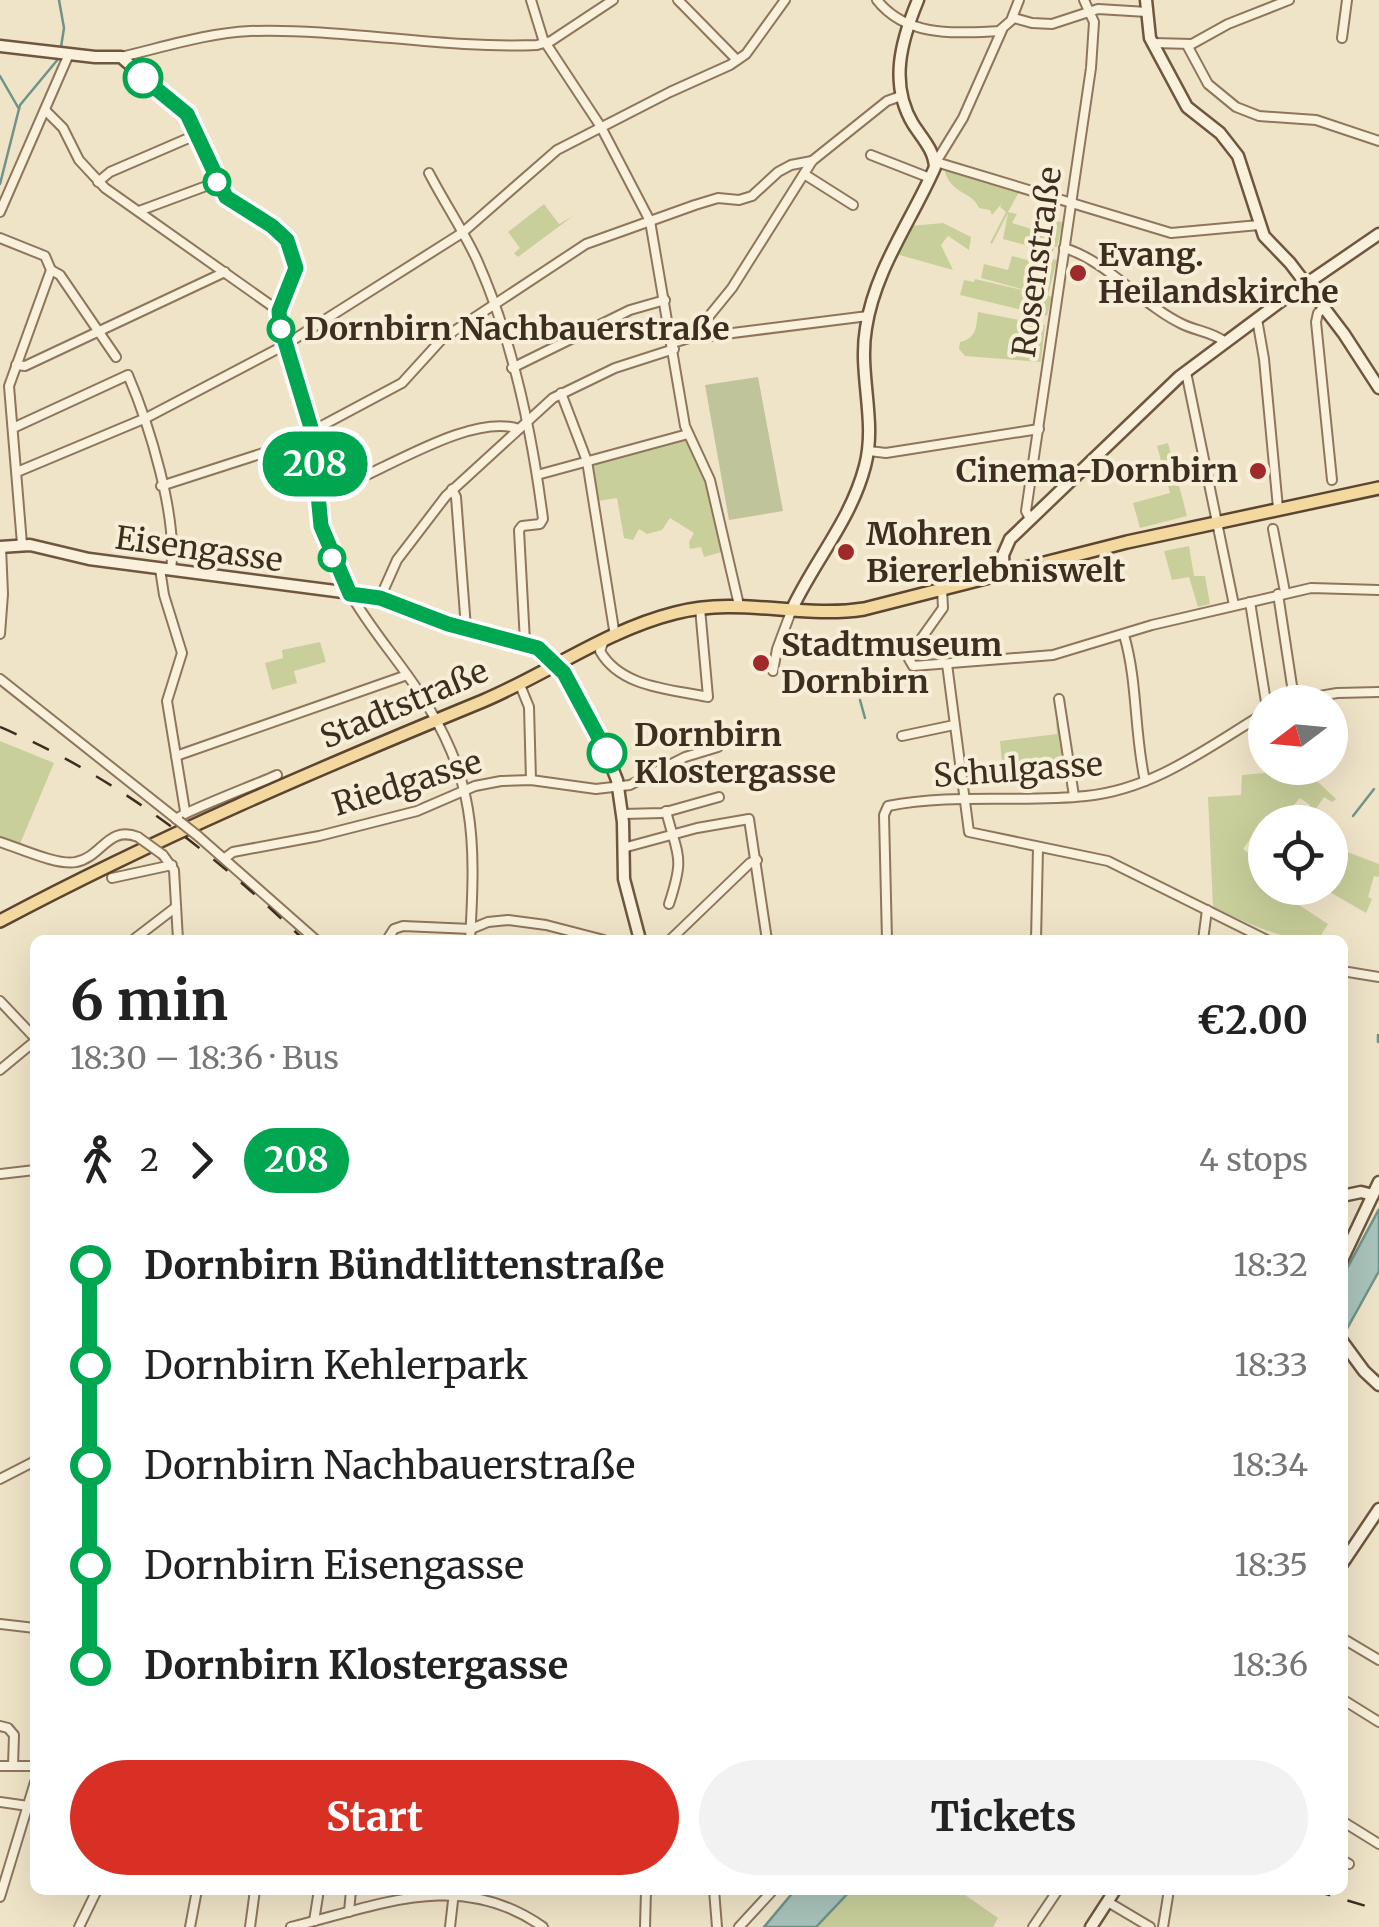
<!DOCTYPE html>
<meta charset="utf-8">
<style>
:root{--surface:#fff;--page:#f2f2f2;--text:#222;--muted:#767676;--accent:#d93025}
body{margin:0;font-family:Merriweather,serif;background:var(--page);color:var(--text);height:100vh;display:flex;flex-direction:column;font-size:38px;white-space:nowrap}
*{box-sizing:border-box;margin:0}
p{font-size:32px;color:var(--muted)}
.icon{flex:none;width:55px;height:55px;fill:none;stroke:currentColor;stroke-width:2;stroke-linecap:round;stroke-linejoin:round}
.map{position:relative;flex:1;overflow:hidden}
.panel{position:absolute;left:30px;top:935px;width:1318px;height:960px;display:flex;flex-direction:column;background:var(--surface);border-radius:15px;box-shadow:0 10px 40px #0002}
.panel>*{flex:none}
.badge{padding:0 20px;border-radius:32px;font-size:35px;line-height:65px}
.needle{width:65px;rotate:254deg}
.controls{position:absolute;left:1248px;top:685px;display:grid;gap:20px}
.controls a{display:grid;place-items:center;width:100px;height:100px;border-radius:50%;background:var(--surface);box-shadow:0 10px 40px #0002;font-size:50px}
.map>.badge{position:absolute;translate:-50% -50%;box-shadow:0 0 0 5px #fff}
.legs{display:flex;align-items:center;gap:15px;height:110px;padding:0 40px;font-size:32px}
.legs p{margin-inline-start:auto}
.headline{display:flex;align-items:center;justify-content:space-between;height:170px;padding:0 40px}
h1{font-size:55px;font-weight:700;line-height:75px}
.action{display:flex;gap:20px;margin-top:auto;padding:20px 40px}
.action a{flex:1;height:115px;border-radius:60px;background:var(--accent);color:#fff;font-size:40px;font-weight:700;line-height:115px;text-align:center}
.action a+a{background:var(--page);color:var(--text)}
ul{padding:0 40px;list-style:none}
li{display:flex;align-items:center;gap:35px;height:100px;font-size:38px}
li i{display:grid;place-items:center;width:15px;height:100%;margin:0 12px;background:currentColor}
li i::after{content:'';width:25px;height:25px;margin:-12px;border:8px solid;border-radius:50%;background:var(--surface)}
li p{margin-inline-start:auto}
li:first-child i{background:linear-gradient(#0000 50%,currentColor 0)}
li:last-child i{background:linear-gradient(currentColor 50%,#0000 0)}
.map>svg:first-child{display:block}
.green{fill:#c9cf9b}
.cemetery{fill:#bfc49a}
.water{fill:#a9c4bc;stroke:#6f938a;stroke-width:2.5}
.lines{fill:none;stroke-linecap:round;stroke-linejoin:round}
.stream{stroke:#6f938a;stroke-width:2.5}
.street-casing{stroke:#8d765c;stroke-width:12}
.secondary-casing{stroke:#6f573f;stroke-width:15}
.primary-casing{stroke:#5b4430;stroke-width:16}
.street{stroke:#faf1dc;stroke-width:8}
.secondary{stroke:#faf1dc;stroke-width:10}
.primary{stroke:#f3d9a0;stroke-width:11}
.rail{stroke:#3d2e20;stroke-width:2.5;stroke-dasharray:18 18;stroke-linecap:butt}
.street-bridge-casing{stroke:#8d765c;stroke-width:12;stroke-linecap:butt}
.street-bridge{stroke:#faf1dc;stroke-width:8}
.line-1-casing{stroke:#fff;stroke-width:22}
.line-1{stroke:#00a650;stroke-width:15}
.stop-1-dot{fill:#fff;stroke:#00a650;stroke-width:5}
.poi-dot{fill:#9e2a2b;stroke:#f7eed8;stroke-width:4}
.labels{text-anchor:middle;stroke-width:8;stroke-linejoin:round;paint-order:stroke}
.poi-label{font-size:32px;font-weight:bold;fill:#3d2e20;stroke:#f7eed8;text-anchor:start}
.street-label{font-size:32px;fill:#3d2e20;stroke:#f7eed8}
.stop-label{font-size:32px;font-weight:bold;fill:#3d2e20;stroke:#f7eed8;text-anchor:start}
</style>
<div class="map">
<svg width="1379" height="1927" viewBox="0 0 1379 1927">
<rect width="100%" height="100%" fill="#f0e4c8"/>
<g class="green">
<path d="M948,169L1019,192L1008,212L1017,214L1012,223L1052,235L1056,221L1063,222L1057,247H1054L1053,252L1003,239L1008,213L992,244L990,243L1006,212L1000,207L1003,202L992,215L990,210L979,208C972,191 952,195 945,172Z"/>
<polygon points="544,204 559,224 573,216 518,257 514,253 520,248 508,232"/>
<polygon points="943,223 971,237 969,250 948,236 941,245 953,270 896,254 910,226"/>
<polygon points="1034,254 1057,260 1048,295 1052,297 1047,316 960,295 964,280 974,282 975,279 1044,295 981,278 984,264 1008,270 1012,256 1031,261"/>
<path d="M978,312L1045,325L1041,362L965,356L959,349L960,342C977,338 976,327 978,312Z"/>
<polygon points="686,438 707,485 722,552 704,557 701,547 690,549 689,542 694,533 670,518 662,530 647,534 639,529 633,540 624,538 617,498 598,501 592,462"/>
<polygon points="1168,443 1187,516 1140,528 1133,503 1170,493 1157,446"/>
<polygon points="1189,546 1194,576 1205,576 1210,604 1198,607 1189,577 1172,580 1164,551"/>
<polygon points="320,642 326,662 294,671 297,683 272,690 265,663 283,658 282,650"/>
<polygon points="1059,722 1065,760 1014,766 1014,773 1003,775 1000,741 1057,734 1056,723"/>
<polygon points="0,741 54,763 20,844 0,838"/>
<path d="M1275,768H1303L1336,799L1332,802L1324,797L1313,813L1322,819L1319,822H1312L1303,815L1310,805L1300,798L1279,822L1266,816L1243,849L1265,865V888H1281L1279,892L1328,924L1318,940C1281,940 1247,923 1213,907L1208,797L1241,795L1242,775L1264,773Z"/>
<polygon points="1342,850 1379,864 1379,877 1374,876 1368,897 1372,899 1366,913 1323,888 1330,888 1330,868"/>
<polygon points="851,1890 958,1890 998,1918 993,1927 816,1927"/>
</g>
<polygon class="cemetery" points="758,377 783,511 729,520 705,385"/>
<g class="water">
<polygon points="1379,1209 1379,1271 1343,1336 1343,1276"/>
<polygon points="795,1890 851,1890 816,1927 764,1927"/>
</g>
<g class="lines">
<g class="stream">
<polyline points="59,0 64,28 61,47"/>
<polyline points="0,76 19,109"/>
<polyline points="0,184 20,105 59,58"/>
<polyline points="860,700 865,718"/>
<polyline points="1353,816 1374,789"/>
<polyline points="1332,851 1338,839"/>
<polyline points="1342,1031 1345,1032"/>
<polyline points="1378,1042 1378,1035"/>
</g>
<defs>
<g id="street">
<polyline points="531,0 543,39 601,127 650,221 685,426 710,480 739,605"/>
<polyline points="678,0 737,60"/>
<path d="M877,0C907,38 956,33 999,31L1014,18L1032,23L1052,24L1098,9L1147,12"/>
<polyline points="1012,18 1019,0"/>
<polyline points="1002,30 963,118 936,162 1171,233 1259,225"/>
<polyline points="1342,38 1347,0"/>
<polyline points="1153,43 1192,44 1228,24 1289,0"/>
<polyline points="1187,45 1208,84 1236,107 1259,116 1316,120 1379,141"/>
<path d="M121,57C164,47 207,33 250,31C346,28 442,49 537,45L551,41L613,0"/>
<polyline points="45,110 63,128 79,160 105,188 279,311"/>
<polyline points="871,155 930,178"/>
<path d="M429,173C444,202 463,230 477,260C513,341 532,432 543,519L540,524L522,526L519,530L525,642"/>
<polyline points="804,174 853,205"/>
<polyline points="98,182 110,172 198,134"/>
<polyline points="139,211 217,182"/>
<polyline points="0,212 69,54"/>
<polyline points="0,238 45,256 51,270 9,386 22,544"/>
<path d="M1064,248C1106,260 1142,305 1182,324C1196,331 1213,332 1225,342"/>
<polyline points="51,270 60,275 116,357"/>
<polyline points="1324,308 1318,313 1316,322 1332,480"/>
<polyline points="1257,319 1264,359 1278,508"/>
<polyline points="696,333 709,336 868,316"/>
<polyline points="673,343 692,337 732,288 812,161 887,101 901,96"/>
<polyline points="16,365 25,366 225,272"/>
<polyline points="512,368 630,310 665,300"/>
<polyline points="1186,372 1234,605"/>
<polyline points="561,393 587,461 615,636"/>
<path d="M13,428L128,375C149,424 178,517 171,570"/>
<polyline points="312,431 402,383 442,339 586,244 695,205 718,198 739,200 752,196 778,172 791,165 812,161"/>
<polyline points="869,451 886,453 1039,429"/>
<polyline points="17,472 146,418 285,345 462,233 557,150 670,92 730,65 746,54 785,0"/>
<polyline points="537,475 688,434"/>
<polyline points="161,486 313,437"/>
<polyline points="452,489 456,497 466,628"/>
<path d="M317,496C370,481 467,411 519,429"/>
<polyline points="1030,519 1026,511 1091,68 1094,22 1084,0"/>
<polyline points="1273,529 1285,592"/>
<polyline points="160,569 164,595 182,653 167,701 185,811"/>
<polyline points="942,589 943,608 911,653 909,659 913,666 1053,655 1152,625 1311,588 1379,590"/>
<path d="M350,593C369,627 395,656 417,689C476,777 476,837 470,940"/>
<polyline points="1278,594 1294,699"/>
<polyline points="380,598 397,560 446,496 553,398 615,368 674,349"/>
<polyline points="1250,602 1266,702"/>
<polyline points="0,634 3,594 1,547"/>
<path d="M1124,635C1138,683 1134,733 1145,781"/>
<path d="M603,643L600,651C621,688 671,689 708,697L700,608"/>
<polyline points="947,664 969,832 1108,861 1267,940"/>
<polyline points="773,671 777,649 792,609"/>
<polyline points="0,679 179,821"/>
<polyline points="520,685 529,707 531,780"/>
<polyline points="1059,699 1074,796"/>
<polyline points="1285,702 1337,693 1379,692"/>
<polyline points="902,736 954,725"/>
<polyline points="176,756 407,675"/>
<path d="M666,811C678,858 685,855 669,904"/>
<polyline points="623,814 662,813 719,797"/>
<path d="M176,819C183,812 260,783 277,775"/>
<polyline points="198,836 316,940"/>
<path d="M0,842C19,848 58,866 76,862C102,857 108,825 138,837"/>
<polyline points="623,848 697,828 749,819 767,940"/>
<polyline points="163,855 174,870 178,940"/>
<polyline points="225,858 233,852 319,836 417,811 475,786 501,781 531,780 596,789 630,785 685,757 718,747"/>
<polyline points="112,878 172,865"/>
<polyline points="133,940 176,907"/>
<polyline points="387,940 394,929 403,926 471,929 488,922 508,920 546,925 604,940"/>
<polyline points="670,940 750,863 757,860"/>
<path d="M887,940L884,815L888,806C953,793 1021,803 1086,796C1155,789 1208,747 1265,713"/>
<polyline points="1036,940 1038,848"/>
<polyline points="1203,940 1207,910"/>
<polyline points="1342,971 1379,977"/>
<polyline points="0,1001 35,1038"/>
<polyline points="0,1070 35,1041"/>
<polyline points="0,1174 35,1170"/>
<polyline points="0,1479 35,1461"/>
<polyline points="0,1624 35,1628"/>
<polyline points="1342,1638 1379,1660"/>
<polyline points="1342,1699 1379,1722"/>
<polyline points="0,1726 8,1728 14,1735 13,1766"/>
<polyline points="0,1766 35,1766"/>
<polyline points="0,1802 28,1806"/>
<polyline points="1342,1821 1379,1844"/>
<polyline points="1342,1860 1349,1864"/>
<polyline points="714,1890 717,1927"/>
<polyline points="0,1897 35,1782"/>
<polyline points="1108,1902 1150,1927"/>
<polyline points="349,1912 351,1890"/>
<polyline points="314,1921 319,1890"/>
<polyline points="79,1927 97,1890"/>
<polyline points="190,1927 197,1890"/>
<polyline points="250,1927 255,1890"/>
<path d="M291,1927C378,1906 460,1868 543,1927"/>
<polyline points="450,1927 454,1892"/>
<polyline points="645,1927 646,1890"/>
<polyline points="739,1927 773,1890"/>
<polyline points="1033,1927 1058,1890"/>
<polyline points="1163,1927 1169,1890"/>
</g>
<g id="secondary">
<polyline points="1146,0 1150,38 1187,107 1220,133 1238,156 1264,236 1290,263 1344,334 1379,388"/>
<polyline points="0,46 95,57 121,57 187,114 226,197 272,225 287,240 296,268 279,311 280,325 312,431 321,526 350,593"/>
<polyline points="0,547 30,545 89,559 366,595 404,606 448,624 533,645 564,673 599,735 617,780 623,822 624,879 640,940"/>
<polyline points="1004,572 1003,555 1010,539 1179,377 1281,301 1379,234"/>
<path d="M792,609C815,560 851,520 865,466C877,421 858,374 866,328C875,269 912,220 935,167C934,150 922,138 913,124C889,84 901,41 918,0"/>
<polyline points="1342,1196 1361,1192 1373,1195"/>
<polyline points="1342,1260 1379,1182"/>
<polyline points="1342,1341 1364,1371 1379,1385"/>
<polyline points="1342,1564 1379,1509"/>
<polyline points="1091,1927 1115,1890"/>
</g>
<path id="primary" d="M0,921C156,838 320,768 483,701C547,674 607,630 675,613C740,596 801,619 864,609L1127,542L1379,488"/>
</defs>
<use href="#street" class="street-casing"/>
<use href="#secondary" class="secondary-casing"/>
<use href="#primary" class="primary-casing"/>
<use href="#street" class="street"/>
<use href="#secondary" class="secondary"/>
<use href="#primary" class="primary"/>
<g class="rail">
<path d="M0,727C117,777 213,853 304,940"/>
<polyline points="1313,1890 1379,1910"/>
</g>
<defs>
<g id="street-bridge">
<polyline points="179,821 198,836"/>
<polyline points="138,837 163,855"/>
</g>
</defs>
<use href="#street-bridge" class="street-bridge-casing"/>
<use href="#street-bridge" class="street-bridge"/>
</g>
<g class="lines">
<defs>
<polyline id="line-1" points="143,78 187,114 226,197 272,226 287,240 296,268 279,311 280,325 312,431 321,526 350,594 380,598 448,624 538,648 564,673 607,753"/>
</defs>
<use href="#line-1" class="line-1-casing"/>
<use href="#line-1" class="line-1"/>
</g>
<g class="stop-1-dot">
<circle cx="143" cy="78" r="18"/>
<circle cx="217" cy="182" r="12"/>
<circle cx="281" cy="329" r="12"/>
<circle cx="332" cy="558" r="12"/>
<circle cx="607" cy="753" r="18"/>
</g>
<g class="poi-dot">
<circle cx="1078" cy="273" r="10"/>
<circle cx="1258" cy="471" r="10"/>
<circle cx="846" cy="552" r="10"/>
<circle cx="761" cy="663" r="10"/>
</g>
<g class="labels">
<g class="poi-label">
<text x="1098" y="266">Evang.<tspan x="1098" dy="37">Heilandskirche</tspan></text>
<text x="1238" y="482" text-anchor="end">Cinema-Dornbirn</text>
<text x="866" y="545">Mohren<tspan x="866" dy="37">Biererlebniswelt</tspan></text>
<text x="781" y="656">Stadtmuseum<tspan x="781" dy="37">Dornbirn</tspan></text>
</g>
<g class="street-label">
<text transform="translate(1037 262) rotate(-82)" y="11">Rosenstraße</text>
<text transform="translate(199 549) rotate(8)" y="11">Eisengasse</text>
<text transform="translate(404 704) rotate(-23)" y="11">Stadtstraße</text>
<text transform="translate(1018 770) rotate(-4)" y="11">Schulgasse</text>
<text transform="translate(407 783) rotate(-17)" y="11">Riedgasse</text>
</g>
<g class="stop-label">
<text x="304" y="340">Dornbirn Nachbauerstraße</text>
<text x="634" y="746">Dornbirn<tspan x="634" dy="37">Klostergasse</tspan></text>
</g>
</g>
</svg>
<div class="controls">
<a><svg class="needle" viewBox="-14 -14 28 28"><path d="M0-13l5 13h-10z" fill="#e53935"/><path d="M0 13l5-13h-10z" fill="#767676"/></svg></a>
<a><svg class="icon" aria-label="locate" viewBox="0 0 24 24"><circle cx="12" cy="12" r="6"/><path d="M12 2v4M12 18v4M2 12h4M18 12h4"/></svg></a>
</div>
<b class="badge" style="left:315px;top:464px;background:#00a650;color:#fff">208</b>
<section class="panel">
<div class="headline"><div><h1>6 min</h1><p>18:30 – 18:36 · Bus</p></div><b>€2.00</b></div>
<div class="legs"><svg class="icon" aria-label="walk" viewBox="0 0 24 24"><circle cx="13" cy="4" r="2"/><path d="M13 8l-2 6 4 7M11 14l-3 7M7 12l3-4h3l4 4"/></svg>2<svg class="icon" aria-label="forward" viewBox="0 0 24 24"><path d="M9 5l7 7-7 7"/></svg><b class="badge" style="background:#00a650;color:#fff">208</b><p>4 stops</p></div>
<ul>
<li><i style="color:#00a650"></i><b>Dornbirn Bündtlittenstraße</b><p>18:32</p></li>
<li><i style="color:#00a650"></i><span>Dornbirn Kehlerpark</span><p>18:33</p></li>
<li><i style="color:#00a650"></i><span>Dornbirn Nachbauerstraße</span><p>18:34</p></li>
<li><i style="color:#00a650"></i><span>Dornbirn Eisengasse</span><p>18:35</p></li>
<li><i style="color:#00a650"></i><b>Dornbirn Klostergasse</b><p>18:36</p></li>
</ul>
<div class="action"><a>Start</a><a>Tickets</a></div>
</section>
</div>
